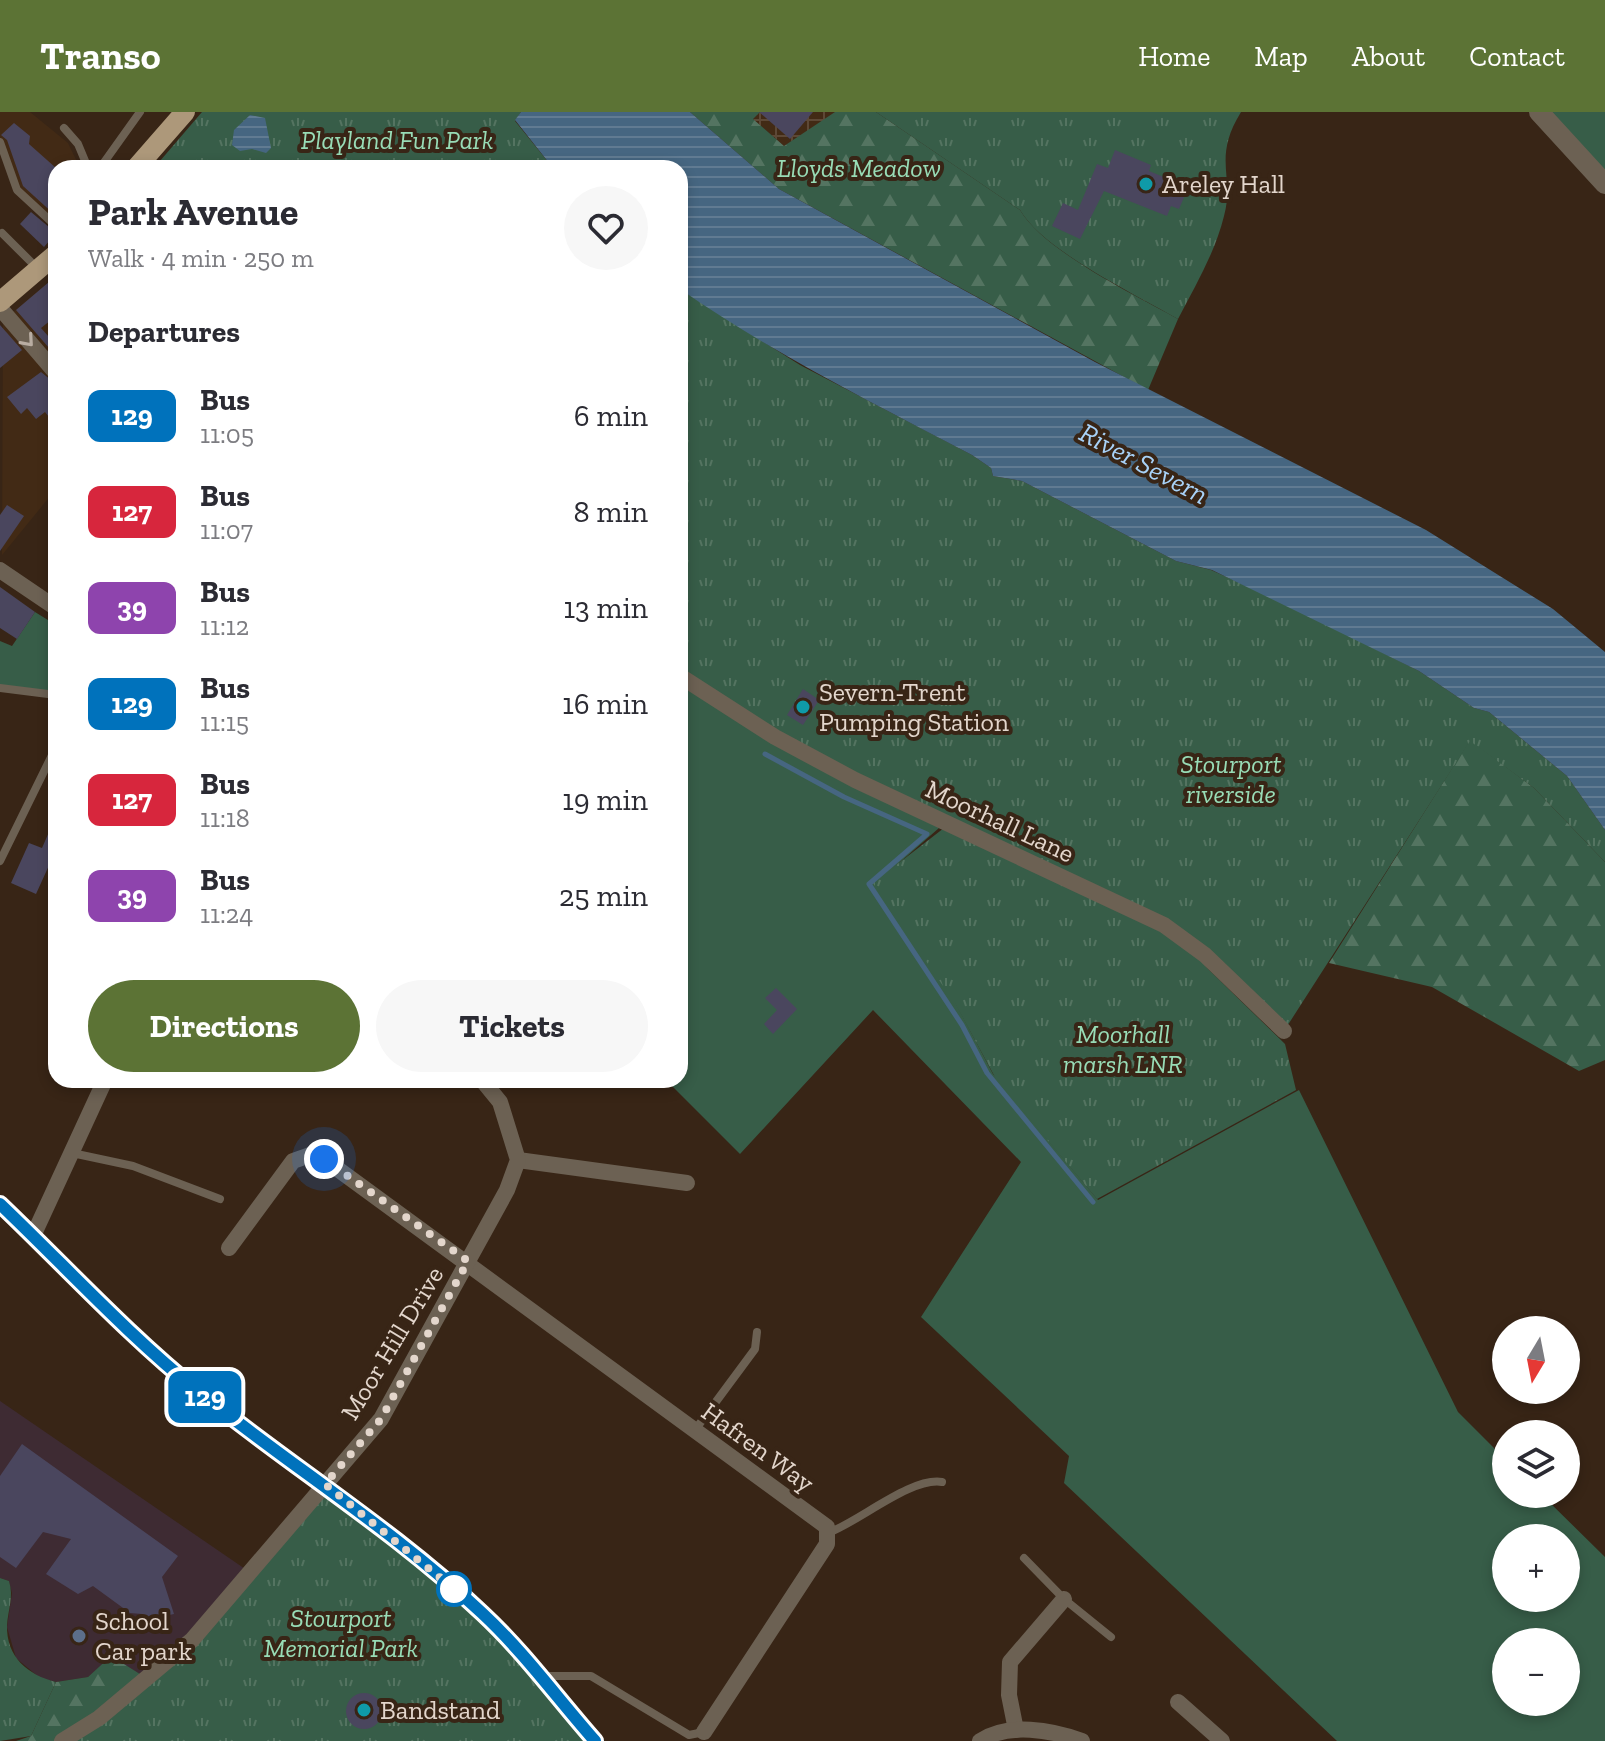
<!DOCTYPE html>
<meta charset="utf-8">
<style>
:root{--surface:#fff;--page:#f7f7f7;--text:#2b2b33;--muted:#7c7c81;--accent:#5c7335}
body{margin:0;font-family:"Zilla Slab",serif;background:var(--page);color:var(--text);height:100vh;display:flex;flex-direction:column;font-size:30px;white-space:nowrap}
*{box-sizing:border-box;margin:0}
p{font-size:26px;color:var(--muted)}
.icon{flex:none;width:44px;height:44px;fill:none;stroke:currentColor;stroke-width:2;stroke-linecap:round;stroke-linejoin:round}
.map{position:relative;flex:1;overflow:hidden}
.panel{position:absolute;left:48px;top:48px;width:640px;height:928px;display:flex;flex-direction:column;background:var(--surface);border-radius:24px;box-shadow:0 4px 12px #0003}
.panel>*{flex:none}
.badge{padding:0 16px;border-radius:12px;font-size:28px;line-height:52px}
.needle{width:52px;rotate:190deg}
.fabs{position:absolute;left:1492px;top:1204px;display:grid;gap:16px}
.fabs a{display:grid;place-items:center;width:88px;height:88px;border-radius:50%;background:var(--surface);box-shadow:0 4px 12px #0003;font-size:40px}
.you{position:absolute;width:40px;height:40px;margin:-20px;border:6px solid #fff;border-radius:50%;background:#1a73e8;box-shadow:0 0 0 12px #1a73e833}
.map>.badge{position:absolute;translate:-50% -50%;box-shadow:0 0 0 4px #fff}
h2{padding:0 40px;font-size:30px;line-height:72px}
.round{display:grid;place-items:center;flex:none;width:84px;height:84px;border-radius:42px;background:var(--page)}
.headline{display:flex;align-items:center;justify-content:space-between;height:136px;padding:0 40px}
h1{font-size:38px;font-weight:800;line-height:60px}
.primary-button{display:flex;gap:16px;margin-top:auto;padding:16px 40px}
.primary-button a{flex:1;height:92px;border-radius:48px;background:var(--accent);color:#fff;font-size:32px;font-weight:800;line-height:92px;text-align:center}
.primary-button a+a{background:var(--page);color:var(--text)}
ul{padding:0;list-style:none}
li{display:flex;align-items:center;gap:24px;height:96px;padding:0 40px}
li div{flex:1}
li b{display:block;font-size:30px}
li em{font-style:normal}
li .badge{min-width:88px;font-weight:700;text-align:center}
header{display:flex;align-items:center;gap:48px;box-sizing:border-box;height:112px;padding:0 40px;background:var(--accent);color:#fff}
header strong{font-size:38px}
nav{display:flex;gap:44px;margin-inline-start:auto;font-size:28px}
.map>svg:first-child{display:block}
.built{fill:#422a15}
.industrial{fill:url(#industrial-grid)}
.education{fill:#3e2b33}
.grass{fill:#375d48;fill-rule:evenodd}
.forest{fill:url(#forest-firs)}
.park{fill:url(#park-tufts)}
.water{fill:url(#water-rules)}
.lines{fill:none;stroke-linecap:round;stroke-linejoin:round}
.stream{stroke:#466681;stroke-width:5}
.building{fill:#4a465e}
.service{stroke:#6c6153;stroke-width:8}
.minor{stroke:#6c6153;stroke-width:16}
.tertiary{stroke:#6c6153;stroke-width:20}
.primary{stroke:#ad987a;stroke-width:20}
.oneway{stroke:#b9ada2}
.line-casing{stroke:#fff;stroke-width:18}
.line{stroke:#0072bc;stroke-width:12}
.walk{stroke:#e3d6cc;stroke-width:8;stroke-dasharray:0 14.4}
.culture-dot{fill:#0f9aa8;stroke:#382516;stroke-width:3}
.stop-dot{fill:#fff;stroke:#0072bc;stroke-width:4}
.service-dot{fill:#5c6f8a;stroke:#382516;stroke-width:3}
.labels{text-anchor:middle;stroke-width:8;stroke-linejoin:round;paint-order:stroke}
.park-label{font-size:26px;font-style:italic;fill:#98dcb6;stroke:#382516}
.poi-label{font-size:26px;fill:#e3d6cc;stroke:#382516;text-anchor:start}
.street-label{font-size:26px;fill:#e3d6cc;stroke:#382516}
.water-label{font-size:28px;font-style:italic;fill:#a8d2f8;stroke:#382516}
</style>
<header>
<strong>Transo</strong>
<nav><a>Home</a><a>Map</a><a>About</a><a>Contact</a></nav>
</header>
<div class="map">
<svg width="1605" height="1629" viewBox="0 0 1605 1629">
<defs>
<pattern id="industrial-grid" width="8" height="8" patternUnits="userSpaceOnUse" patternTransform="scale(2)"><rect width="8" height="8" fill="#422a15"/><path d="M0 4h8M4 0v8" fill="none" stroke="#5d4836"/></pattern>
<pattern id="forest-firs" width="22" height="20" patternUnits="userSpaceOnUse" patternTransform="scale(2)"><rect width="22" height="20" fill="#375d48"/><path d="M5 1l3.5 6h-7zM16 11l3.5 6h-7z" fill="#547461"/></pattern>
<pattern id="park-tufts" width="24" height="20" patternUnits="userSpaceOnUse" patternTransform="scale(2)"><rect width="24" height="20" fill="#375d48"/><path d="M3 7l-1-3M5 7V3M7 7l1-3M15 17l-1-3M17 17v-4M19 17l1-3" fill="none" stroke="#547461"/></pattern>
<pattern id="water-rules" width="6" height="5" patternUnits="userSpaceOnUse" patternTransform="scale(2)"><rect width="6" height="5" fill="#466681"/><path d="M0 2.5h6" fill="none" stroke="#617b92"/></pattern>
</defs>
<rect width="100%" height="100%" fill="#382516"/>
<g class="built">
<polygon points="0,0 30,0 68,31 80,56 56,56 56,114 17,78 0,34"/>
<polygon points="56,164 56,254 11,202"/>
<polygon points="3,208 56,271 56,377 2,443"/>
</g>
<polygon class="industrial" points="760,0 838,0 784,34 753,7"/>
<polygon class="education" points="0,1289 251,1461 148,1567 111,1545 88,1565 56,1570 40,1566 16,1546 7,1515 12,1481 9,1469 0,1466"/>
<g class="grass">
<polygon points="1551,0 1605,0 1605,60"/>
<polygon points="35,500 56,513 56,583 0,576 0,529 12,534"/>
<path d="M680,564L991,741L939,716L875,772L955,890L993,962L1098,1088L1299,978L1458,1300L1506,1348V1382H1541L1605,1445V1629H1337L1064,1371L1069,1344L921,1205L1021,1050L873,898L740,1042L666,968H680ZM1506,1426H1566V1486H1506ZM1506,1530H1566V1590H1506Z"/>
</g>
<g class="forest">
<path d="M690,0H760L753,7L784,34L835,0H876L1020,98C1044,139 1135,183 1178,207L1148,278L779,77Z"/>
<polygon points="1470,628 1534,676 1605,750 1605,948 1579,959 1432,875 1329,851"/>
<polygon points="111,1544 148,1567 62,1629 16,1629 31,1624 56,1570 88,1565"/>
</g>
<g class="park">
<polygon points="202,0 521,0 515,9 553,56 154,56"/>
<path d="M876,0H1241C1212,47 1235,63 1224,104C1215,141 1195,174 1178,207C1135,182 1044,139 1020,98Z"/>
<polygon points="680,177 800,253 972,343 991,356 993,364 1022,369 1176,449 1211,458 1284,491 1419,559 1474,596 1489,600 1567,664 1605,718 1605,750 1534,676 1470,629 1284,919 1204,853 1285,932 1296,978 1097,1087 996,967 956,893 873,771 944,716 680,562"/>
<polygon points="325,1372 481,1500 595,1629 62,1629 148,1567"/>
<path d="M0,1466L9,1469C14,1485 8,1497 7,1513C6,1545 28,1563 56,1570L31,1624L0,1629Z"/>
</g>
<g class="water">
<path d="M521,0H690L779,77L1095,250L1426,418L1553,497L1605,540V718L1567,664L1489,600L1474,596L1419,559L1212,458L1176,449L1022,369L993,364L991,356L972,343C873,291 772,241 680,177V56H553L515,8Z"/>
<polygon points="250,3 265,6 271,36 266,41 252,37 240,39 232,33 234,18"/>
</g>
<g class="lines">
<polyline class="stream" points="765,642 844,685 927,722 869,772 962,913 987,961 1093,1090"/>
</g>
<g class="building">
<polygon points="759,0 813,0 790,27"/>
<polygon points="14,11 30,24 29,32 56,56 56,104 23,74 7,28 1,23"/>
<polygon points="1115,38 1151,53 1149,59 1166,66 1162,74 1185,83 1179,97 1171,94 1167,104 1104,79 1080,127 1052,114 1063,91 1078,98 1097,52 1108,56"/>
<polygon points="31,100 56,121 44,135 20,112"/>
<polygon points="56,164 56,204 41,216 56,233 56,244 16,198"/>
<polygon points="0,213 22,238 0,256"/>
<polygon points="41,260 56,272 56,314 45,300 36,307 27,296 21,302 7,285"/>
<polygon points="7,393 24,404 0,439 0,403"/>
<polygon points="0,475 35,500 17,527 0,516"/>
<polygon points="803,577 819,588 803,613 787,603"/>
<polygon points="56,704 56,751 51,749 36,782 11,771 29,731 42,736"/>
<polygon points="776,876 797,897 773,922 764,912 777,898 765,886"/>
<polygon points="22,1332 178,1444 162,1465 174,1502 146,1508 142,1502 130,1501 93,1474 78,1482 46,1462 71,1427 43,1420 16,1456 0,1445 0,1364"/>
<circle cx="364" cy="1599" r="18"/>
</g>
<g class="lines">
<g class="service">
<polyline points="64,16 78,32 88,56"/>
<polyline points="0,30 17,78 56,114"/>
<polyline points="100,56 140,0"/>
<polyline points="2,121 38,157"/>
<polyline points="0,576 56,583"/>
<polyline points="0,749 56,635"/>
<polyline points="72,1041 133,1054 220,1087"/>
<polyline points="695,1318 755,1237 757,1220"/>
<path d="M828,1421C860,1409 911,1365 942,1370"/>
<polyline points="1024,1446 1064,1487 1111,1525"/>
<polyline points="541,1564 591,1564 689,1623 704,1620"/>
</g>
<g class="minor">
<polyline points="0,196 56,261"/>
<polyline points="0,458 56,496"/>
<polyline points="680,564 775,625 855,668 1164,813 1205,843 1284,919"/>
<polyline points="518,1048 687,1071"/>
<path d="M0,1092C66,1155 128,1223 199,1280C292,1355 394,1419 482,1501C524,1540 557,1586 595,1629"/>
<polyline points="33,1124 105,968"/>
<polyline points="229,1136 293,1049 310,1043 324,1047 827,1415 827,1432 704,1620"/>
<polyline points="1178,1590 1222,1629"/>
<polyline points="1016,1618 1009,1583 1010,1550 1064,1487"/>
<polyline points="62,1629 99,1606 192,1528 381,1307 507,1078 518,1048 500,990 482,968"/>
<path d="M980,1629C1008,1610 1052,1618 1082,1629"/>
</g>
<polyline class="tertiary" points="1539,0 1605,72"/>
<g class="primary">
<polyline points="136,56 185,0"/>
<polyline points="0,190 56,142"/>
</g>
</g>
<defs><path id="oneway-chevron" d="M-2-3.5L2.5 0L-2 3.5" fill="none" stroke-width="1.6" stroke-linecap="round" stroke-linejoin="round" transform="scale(2)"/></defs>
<use class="oneway" href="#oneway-chevron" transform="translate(28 229) rotate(49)"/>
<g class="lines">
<defs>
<path id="line" d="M0,1092C66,1155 128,1223 199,1280C292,1355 394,1418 482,1501C524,1540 557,1586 595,1629"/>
</defs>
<use href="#line" class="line-casing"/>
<use href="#line" class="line"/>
<polyline class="walk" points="324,1047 468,1149 381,1307 325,1372 460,1482 454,1477"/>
</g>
<g class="culture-dot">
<circle cx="1146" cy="72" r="8"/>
<circle cx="803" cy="595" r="8"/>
<circle cx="364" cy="1598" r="8"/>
</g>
<circle class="stop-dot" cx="454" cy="1477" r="16"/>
<circle class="service-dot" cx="79" cy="1524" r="8"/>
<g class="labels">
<g class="park-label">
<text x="397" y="37">Playland Fun Park</text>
<text x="859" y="65">Lloyds Meadow</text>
<text x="1231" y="661">Stourport<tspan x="1231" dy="30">riverside</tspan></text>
<text x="1123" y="931">Moorhall<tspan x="1123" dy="30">marsh LNR</tspan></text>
<text x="341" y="1515">Stourport<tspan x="341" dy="30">Memorial Park</tspan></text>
</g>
<g class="poi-label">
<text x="1162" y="81">Areley Hall</text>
<text x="819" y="589">Severn-Trent<tspan x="819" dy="30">Pumping Station</tspan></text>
<text x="95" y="1518">School<tspan x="95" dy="30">Car park</tspan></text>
<text x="380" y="1607">Bandstand</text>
</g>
<g class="street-label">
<text transform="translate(1000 709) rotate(25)" y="9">Moorhall Lane</text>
<text transform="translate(392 1231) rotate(-59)" y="9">Moor Hill Drive</text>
<text transform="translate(758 1335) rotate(36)" y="9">Hafren Way</text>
</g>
<g class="water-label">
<text transform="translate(1144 351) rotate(28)" y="10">River Severn</text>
</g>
</g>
</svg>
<div class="fabs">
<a><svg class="needle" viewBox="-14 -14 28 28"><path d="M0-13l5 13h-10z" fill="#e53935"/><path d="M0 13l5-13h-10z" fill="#7c7c81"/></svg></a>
<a><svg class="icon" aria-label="layers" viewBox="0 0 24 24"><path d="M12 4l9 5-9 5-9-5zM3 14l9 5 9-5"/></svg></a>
<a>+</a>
<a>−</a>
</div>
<div class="you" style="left:324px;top:1047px"></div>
<b class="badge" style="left:205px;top:1285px;background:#0072bc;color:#fff">129</b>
<section class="panel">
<div class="headline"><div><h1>Park Avenue</h1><p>Walk · 4 min · 250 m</p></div><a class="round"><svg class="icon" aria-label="heart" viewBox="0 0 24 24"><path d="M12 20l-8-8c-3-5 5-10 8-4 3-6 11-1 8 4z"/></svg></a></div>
<h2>Departures</h2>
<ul>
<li><span class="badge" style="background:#0072bc;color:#fff">129</span><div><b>Bus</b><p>11:05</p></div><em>6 min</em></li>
<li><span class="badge" style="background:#d7263d;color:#fff">127</span><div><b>Bus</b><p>11:07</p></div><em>8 min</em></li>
<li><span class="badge" style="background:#8e44ad;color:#fff">39</span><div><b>Bus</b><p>11:12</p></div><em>13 min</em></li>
<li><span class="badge" style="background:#0072bc;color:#fff">129</span><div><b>Bus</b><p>11:15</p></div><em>16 min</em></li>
<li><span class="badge" style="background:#d7263d;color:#fff">127</span><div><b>Bus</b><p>11:18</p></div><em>19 min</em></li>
<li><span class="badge" style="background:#8e44ad;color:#fff">39</span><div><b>Bus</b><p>11:24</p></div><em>25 min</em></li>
</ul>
<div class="primary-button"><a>Directions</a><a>Tickets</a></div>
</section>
</div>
